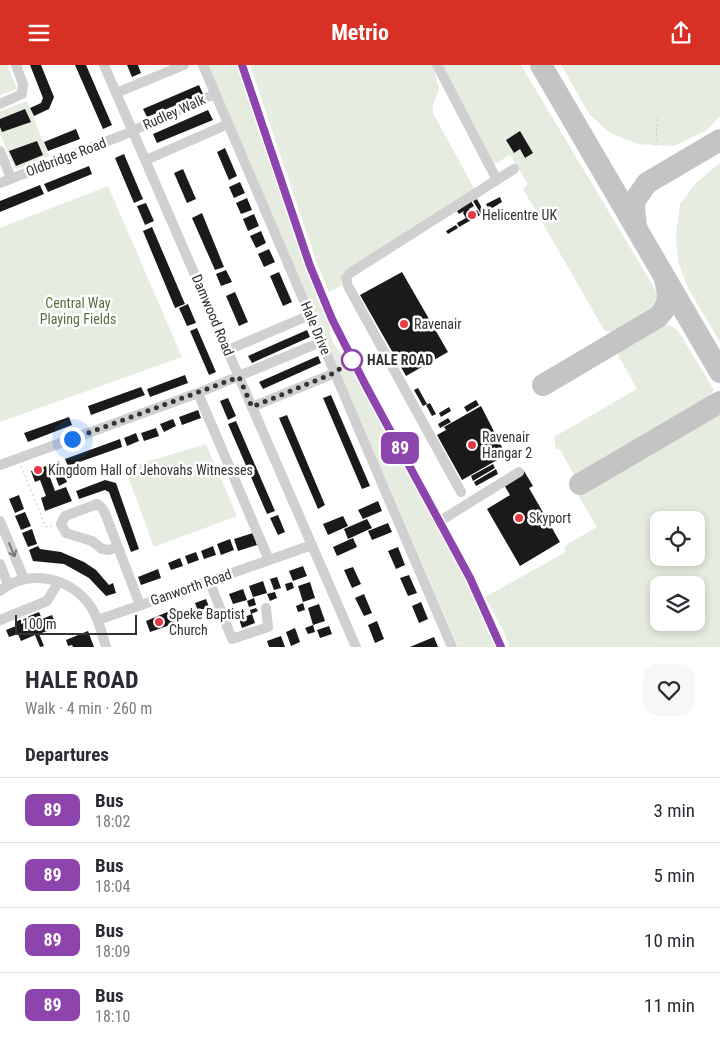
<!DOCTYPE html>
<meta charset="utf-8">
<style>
:root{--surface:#fff;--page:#f7f7f7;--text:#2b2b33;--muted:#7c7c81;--line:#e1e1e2;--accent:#d93025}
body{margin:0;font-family:"Roboto Condensed",sans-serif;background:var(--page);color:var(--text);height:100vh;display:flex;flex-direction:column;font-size:19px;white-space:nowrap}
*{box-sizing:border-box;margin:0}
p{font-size:16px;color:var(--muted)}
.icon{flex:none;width:28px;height:28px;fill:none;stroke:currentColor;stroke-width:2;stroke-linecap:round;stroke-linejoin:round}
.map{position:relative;height:582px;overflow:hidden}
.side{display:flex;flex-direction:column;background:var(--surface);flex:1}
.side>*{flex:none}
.badge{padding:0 10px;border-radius:8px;font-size:18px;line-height:32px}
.fabs{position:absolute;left:650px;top:446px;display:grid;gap:10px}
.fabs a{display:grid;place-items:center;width:55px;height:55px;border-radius:10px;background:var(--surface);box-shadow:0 2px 8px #0003;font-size:25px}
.scale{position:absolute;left:15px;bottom:12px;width:122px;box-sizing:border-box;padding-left:5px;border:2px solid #333;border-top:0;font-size:14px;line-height:18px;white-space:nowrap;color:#333;-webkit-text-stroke:4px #fff;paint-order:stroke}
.you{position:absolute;width:25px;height:25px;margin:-12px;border:4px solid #fff;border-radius:50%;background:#1a73e8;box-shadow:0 0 0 8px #1a73e833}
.map>.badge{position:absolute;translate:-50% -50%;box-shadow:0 0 0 2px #fff}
h2{padding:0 25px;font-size:19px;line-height:45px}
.round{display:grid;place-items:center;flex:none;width:52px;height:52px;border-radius:15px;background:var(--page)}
.headline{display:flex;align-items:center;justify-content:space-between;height:85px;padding:0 25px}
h1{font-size:24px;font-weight:700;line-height:38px}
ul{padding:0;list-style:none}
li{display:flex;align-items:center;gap:15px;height:65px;padding:0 25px;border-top:1px solid var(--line)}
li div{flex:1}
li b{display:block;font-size:19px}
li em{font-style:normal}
li .badge{min-width:55px;font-weight:700;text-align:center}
header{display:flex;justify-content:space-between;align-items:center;height:65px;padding:0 25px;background:var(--accent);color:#fff;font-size:22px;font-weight:700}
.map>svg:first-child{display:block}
.green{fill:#e6ecdf;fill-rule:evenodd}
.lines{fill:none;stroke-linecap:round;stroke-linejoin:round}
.taxiway{stroke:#c4c4c4;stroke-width:22}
.building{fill:#1a1a1a}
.path{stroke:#cdcdcd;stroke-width:1;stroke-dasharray:2.5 2.5;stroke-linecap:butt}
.minor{stroke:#d0d0d0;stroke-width:10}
.oneway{stroke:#7a7a7a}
.line-casing{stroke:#fff;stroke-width:11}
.line{stroke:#8e44ad;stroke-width:8}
.walk{stroke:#333;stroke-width:5;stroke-dasharray:0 9}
.poi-dot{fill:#e63946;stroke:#fff;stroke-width:2}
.stop-dot{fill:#fff;stroke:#8e44ad;stroke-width:2.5}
.labels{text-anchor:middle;stroke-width:5;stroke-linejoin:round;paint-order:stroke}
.street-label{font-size:14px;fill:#333;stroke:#fff}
.poi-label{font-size:14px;fill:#333;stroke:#fff;text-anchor:start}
.park-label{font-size:14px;fill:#56703f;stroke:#fff}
.stop-label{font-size:14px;font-weight:bold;fill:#333;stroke:#fff;text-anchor:start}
</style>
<header><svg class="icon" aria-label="menu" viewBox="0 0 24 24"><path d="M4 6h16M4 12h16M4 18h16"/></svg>Metrio<svg class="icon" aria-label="share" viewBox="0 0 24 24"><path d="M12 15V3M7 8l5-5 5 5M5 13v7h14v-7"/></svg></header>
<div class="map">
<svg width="720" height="582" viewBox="0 0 720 582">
<rect width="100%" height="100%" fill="#fff"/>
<g class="green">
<polygon points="0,0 7,0 17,24 0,30"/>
<path d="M208,0H237L311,216L330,259C328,276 339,287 350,298L469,517L496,582H458Z"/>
<polygon points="250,0 433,0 439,24 433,41 433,48 475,125 379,185 347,204 341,212 341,221 329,227 316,196"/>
<path d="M441,0H521L658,229C657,236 657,242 653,247C642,259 618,272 604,265L523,124L528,119L510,90L495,99L490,96Z"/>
<polygon points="561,0 720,0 720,51 706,66 673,81 638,79 610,68 589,49"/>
<polygon points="27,36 49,91 18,104 14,103 0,67 0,46"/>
<polygon points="720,98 720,277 688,223 678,197 676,170 680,139 697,117"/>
<polygon points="108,121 182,292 0,357 0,163"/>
<path d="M661,259C669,259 673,261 679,267L714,325L704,337L689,347L576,413L559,383L556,385L554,372L637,324L618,290C623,275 647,266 661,259Z"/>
<path d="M720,349V582H509L504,567L485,532L566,487L564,483L566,482V480L597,462L576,427L690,362ZM659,455H696V492H659ZM659,520H696V558H659Z"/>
<polygon points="206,379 237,451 154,482 125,403"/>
</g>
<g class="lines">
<g class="taxiway">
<polyline points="541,0 720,307"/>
<polyline points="636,162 634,143 635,135 647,118 720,75"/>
<path d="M543,320L658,252C669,241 670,230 665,215"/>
<polyline points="580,419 720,337"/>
</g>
</g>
<g class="building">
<polygon points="30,0 41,0 54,32 49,44 34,51 30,43 41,38 43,33"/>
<polygon points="75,0 86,0 112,60 103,64"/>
<polygon points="127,0 138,0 141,8 132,12"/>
<polygon points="199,20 203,29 147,52 143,44"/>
<polygon points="25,44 31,57 2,67 0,62 0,54"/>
<polygon points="208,45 213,55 157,78 153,69"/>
<polygon points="76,64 80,74 48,86 44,77"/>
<polygon points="520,66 533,88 525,93 520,84 514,88 506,75"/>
<polygon points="37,76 43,90 16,101 9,86"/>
<polygon points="225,83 237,111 229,115 217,87"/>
<polygon points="124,89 143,134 134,138 115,93"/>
<polygon points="89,101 92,109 48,127 44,119"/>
<polygon points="183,104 196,134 187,138 174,108"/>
<polygon points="240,117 245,128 234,133 229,122"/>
<polygon points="40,120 44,129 0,147 0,136"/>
<polygon points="500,132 502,137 489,145 486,139"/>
<polygon points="247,133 252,145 241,149 236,138"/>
<polygon points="477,134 484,147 481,149 473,136"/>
<polygon points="471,136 474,141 469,144 472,149 477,145 480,150 459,162 457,158 466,153 463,148 464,146 459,149 457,146"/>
<polygon points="146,138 154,156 145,160 137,141"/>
<polygon points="202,148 224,202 215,205 192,153"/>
<polygon points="254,149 259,161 248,166 243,154"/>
<polygon points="456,160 458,163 448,169 446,166"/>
<polygon points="152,162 185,239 175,243 143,166"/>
<polygon points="261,166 266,178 256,183 250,171"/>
<polygon points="269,184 275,197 264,202 258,189"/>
<polygon points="226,205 232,217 221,221 216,209"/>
<polygon points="279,207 292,237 283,241 270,211"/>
<polygon points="402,207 448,287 406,311 360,230"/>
<polygon points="235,227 248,257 239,261 226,231"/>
<polygon points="188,239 196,258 187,261 179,243"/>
<polygon points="197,263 216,307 209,310 190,266"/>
<polygon points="307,265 310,272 252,298 248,291"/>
<polygon points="318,291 321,298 263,324 259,317"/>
<polygon points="185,310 188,318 150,332 147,324"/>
<polygon points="141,322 145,330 91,350 88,341"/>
<polygon points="418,323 427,339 423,341 414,325"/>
<polygon points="331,330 370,421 362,424 323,333"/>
<polygon points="228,333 236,351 228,355 220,336"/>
<polygon points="476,335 479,340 467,347 464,342"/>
<polygon points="430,338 436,349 432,351 426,340"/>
<polygon points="481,341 506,390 462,415 437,370 446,365 444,362"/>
<polygon points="449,342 451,346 441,352 439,348"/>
<polygon points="198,345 201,353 182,360 179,352"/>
<polygon points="287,350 325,440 318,444 279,353"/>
<polygon points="69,352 72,360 28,377 24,368"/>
<polygon points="448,353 451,357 440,363 438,359"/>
<polygon points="173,354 176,361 164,367 160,359"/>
<polygon points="236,356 275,446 267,449 228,359"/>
<polygon points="156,363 159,371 144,376 141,368"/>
<polygon points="136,368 139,376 127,381 124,373"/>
<polygon points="120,374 122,382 68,401 65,394"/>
<polygon points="59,396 67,417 59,421 51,400"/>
<polygon points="493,399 495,403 473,416 471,411"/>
<polygon points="46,401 55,426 66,422 72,436 45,446 41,433 46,431 40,415 35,417 31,406"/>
<polygon points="496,404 498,409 476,421 474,417"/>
<polygon points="524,406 533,421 529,423 560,477 520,501 487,444 510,430 503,418"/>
<polygon points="105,415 116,418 139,484 131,487 109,427 105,425 79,434 76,426"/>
<polygon points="19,430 24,444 15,448 9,434"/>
<polygon points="378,436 382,446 363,454 358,445"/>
<polygon points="25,447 31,461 21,465 15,451"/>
<polygon points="278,450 285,467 278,470 270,453"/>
<polygon points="343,451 348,461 328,470 323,459"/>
<polygon points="367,454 372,463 348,474 344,464"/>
<polygon points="388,458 392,467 372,475 368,466"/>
<polygon points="32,464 37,479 28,482 22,468"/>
<polygon points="253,468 257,480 238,486 234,474"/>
<polygon points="353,473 357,482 337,491 333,482"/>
<polygon points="230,474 234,485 221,490 217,479"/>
<polygon points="38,481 40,484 61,487 84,497 96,505 109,520 113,518 116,528 106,531 89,513 64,499 33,496 29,485"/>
<polygon points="213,481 216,490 204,494 201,486"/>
<polygon points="398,482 405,500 396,504 388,486"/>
<polygon points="196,487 199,495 188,499 185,491"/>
<polygon points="180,493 183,501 171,505 168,498"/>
<polygon points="303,501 307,511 293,516 289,506"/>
<polygon points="353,502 361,519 352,523 344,505"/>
<polygon points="158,504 161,513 141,520 138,512"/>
<polygon points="409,510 417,528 408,531 400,513"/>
<polygon points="277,512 281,523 274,525 270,514"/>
<polygon points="263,516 267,528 253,532 249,521"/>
<polygon points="292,517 294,523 287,526 285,519"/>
<polygon points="310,517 315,533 303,537 298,521"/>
<polygon points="243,524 247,535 233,539 229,529"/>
<polygon points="275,527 277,533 270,536 267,529"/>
<polygon points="364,529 372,548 364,551 355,533"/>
<polygon points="254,533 256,540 249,542 247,536"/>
<polygon points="206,534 209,542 198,546 195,538"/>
<polygon points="421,537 428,554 419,558 412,541"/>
<polygon points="303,538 305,545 298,547 296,541"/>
<polygon points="319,539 325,556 313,560 308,543"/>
<polygon points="243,543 244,547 238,549 236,546"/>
<polygon points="256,543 258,546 251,549 250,545"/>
<polygon points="172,545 179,563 172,566 170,560 150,567 146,556"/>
<polygon points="39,547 42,554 52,550 55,557 45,561 47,566 39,569 44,581 40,582 35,570 21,576 18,569 9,572 6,565 16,561 15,557"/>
<polygon points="252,549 255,558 242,563 239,554"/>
<polygon points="377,556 384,574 375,578 368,560"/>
<polygon points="313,560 315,567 308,569 305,563"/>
<polygon points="329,561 332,569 320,573 317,565"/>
<polygon points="295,563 300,577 291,581 286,567"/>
<polygon points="88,566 94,582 73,582 72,580 68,581 66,575"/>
<polygon points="281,571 285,582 269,582 267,576"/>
<polygon points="434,572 438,582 410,582 417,579"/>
</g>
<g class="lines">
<g class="path">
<polyline points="656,81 657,52"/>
<polyline points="21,401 46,462 52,461"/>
</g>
<g class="minor">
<polyline points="104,0 356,582"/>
<polyline points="203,0 452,582"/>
<polyline points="242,0 310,201 332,253 366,321 470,513 501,582"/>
<polyline points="437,0 497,115"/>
<polyline points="116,28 184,0"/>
<polyline points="0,39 22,29 23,19 16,0"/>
<polyline points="0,86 11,113"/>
<polyline points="146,95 228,59"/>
<polyline points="0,118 123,70 215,29"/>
<polyline points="228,285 310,250"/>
<polyline points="198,328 269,495"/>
<polyline points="252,342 335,308"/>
<polyline points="0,400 198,328 321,277"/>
<polyline points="461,427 348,221 346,213 350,208 514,104"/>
<polyline points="0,456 24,514"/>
<polyline points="440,456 519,407"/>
<polyline points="118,482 109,485 102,484 92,476 66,468 61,459 65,451 97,439 102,443 105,448 140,540"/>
<polyline points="0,499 8,519"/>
<polyline points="209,515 232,574 268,562 266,543"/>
<path d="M0,526C29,503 71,512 91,542C99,554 102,569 106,582"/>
<polyline points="0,555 47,536 58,518"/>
<polyline points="98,555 312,480"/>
</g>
</g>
<defs><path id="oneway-shaft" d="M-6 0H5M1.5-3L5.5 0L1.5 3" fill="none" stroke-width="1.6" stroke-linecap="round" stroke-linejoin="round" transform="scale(1.25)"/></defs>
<use class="oneway" href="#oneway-shaft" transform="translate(12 485) rotate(67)"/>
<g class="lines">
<defs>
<polyline id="line" points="242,0 310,201 332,254 366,321 470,513 501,582"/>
</defs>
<use href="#line" class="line-casing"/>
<use href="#line" class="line"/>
<polyline class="walk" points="72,374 239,312 252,342 334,308 352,295"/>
</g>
<g class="poi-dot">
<circle cx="472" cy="150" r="5"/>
<circle cx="404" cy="259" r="5"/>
<circle cx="472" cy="380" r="5"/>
<circle cx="38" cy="405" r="5"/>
<circle cx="519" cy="453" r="5"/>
<circle cx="159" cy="557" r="5"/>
</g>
<circle class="stop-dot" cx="352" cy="295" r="10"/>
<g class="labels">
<g class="street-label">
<text transform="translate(174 47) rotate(-24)" y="5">Rudley Walk</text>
<text transform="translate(66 92) rotate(-21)" y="5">Oldbridge Road</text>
<text transform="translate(213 250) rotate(67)" y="5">Damwood Road</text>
<text transform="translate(316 263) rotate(67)" y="5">Hale Drive</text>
<text transform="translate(191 522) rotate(-19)" y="5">Ganworth Road</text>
</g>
<g class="poi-label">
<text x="482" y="155">Helicentre UK</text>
<text x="414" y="264">Ravenair</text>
<text x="482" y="377">Ravenair<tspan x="482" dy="16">Hangar 2</tspan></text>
<text x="48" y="410">Kingdom Hall of Jehovahs Witnesses</text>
<text x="529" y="458">Skyport</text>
<text x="169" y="554">Speke Baptist<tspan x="169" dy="16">Church</tspan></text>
</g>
<g class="park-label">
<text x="78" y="243">Central Way<tspan x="78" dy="16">Playing Fields</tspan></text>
</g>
<g class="stop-label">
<text x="367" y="300">HALE ROAD</text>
</g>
</g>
</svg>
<div class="fabs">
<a><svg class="icon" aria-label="locate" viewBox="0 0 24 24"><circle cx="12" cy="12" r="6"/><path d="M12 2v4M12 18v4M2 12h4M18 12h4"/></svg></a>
<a><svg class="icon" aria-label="layers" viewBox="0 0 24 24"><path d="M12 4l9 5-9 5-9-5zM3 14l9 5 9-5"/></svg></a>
</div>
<div class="scale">100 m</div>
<div class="you" style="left:72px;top:374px"></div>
<b class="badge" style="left:400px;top:383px;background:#8e44ad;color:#fff">89</b>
</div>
<section class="side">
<div class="headline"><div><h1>HALE ROAD</h1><p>Walk · 4 min · 260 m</p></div><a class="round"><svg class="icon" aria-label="heart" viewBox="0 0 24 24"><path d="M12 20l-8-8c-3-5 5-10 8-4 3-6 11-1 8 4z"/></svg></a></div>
<h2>Departures</h2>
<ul>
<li><span class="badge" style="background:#8e44ad;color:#fff">89</span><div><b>Bus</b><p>18:02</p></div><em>3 min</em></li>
<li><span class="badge" style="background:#8e44ad;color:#fff">89</span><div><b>Bus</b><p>18:04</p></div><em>5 min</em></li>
<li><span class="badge" style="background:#8e44ad;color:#fff">89</span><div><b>Bus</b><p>18:09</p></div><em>10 min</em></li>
<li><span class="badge" style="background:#8e44ad;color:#fff">89</span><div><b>Bus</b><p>18:10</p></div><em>11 min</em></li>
</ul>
</section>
